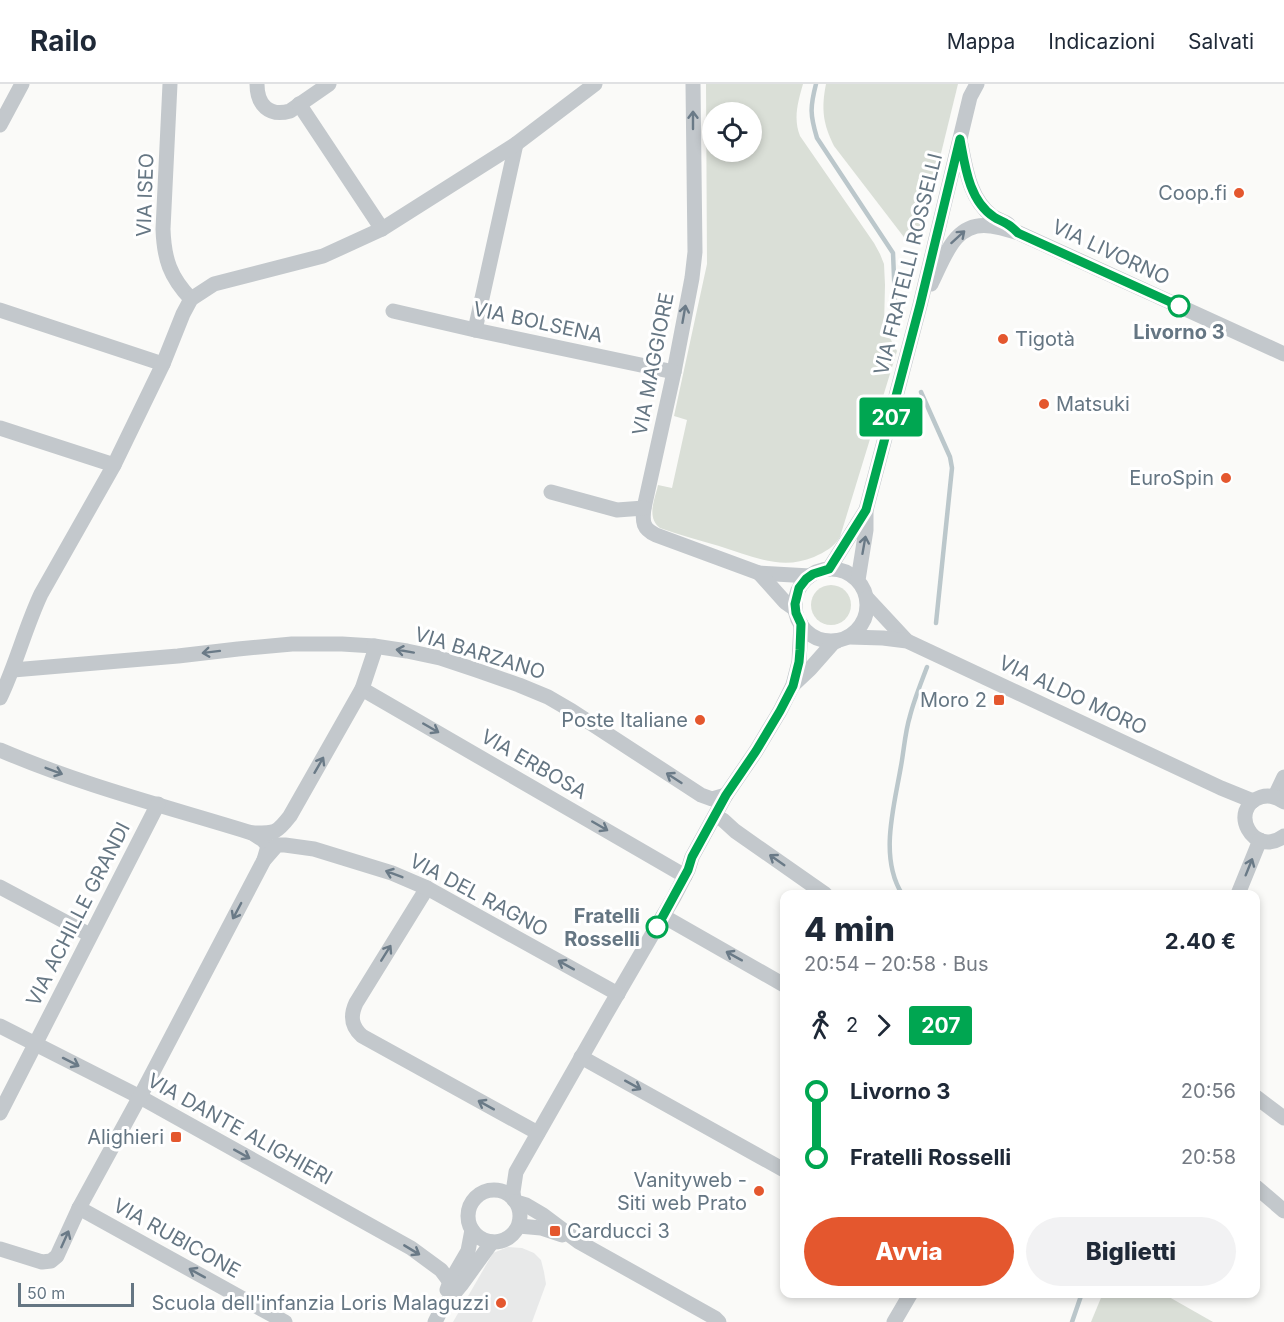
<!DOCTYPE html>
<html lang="it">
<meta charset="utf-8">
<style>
:root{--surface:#fff;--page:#f2f2f3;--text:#1f2937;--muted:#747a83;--line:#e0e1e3;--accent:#e4572e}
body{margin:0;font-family:Inter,sans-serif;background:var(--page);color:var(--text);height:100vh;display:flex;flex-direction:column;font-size:22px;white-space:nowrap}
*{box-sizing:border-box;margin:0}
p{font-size:20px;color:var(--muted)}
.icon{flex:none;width:33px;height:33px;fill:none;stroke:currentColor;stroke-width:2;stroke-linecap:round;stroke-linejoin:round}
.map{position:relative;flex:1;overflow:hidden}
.sheet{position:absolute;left:780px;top:806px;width:480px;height:408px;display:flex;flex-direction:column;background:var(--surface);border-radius:12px;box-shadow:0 3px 9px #0003}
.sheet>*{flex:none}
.badge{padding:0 12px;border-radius:4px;font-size:21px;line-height:39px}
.fabs{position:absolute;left:702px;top:18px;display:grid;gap:12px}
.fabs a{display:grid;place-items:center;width:60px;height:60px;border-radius:50%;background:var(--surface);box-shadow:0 3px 9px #0003;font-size:30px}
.scale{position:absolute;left:18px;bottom:15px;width:116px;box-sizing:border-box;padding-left:6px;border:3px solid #657683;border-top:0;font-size:16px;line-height:21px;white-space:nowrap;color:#657683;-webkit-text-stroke:4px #fff;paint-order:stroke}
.map>.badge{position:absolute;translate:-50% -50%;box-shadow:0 0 0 3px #fff}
.legs{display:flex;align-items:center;gap:9px;height:66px;padding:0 24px;font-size:20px}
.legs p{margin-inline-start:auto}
.headline{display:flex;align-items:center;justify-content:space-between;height:102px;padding:0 24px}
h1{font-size:33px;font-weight:800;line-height:45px}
.cta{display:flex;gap:12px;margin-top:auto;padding:12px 24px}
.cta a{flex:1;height:69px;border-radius:36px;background:var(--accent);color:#fff;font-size:24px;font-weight:800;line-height:69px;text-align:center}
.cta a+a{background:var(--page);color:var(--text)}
ul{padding:0 24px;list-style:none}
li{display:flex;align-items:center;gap:21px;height:66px;font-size:22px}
li i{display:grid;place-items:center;width:9px;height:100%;margin:0 8px;background:currentColor}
li i::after{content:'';width:15px;height:15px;margin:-8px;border:4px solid;border-radius:50%;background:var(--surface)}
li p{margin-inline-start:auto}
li:first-child i{background:linear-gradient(#0000 50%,currentColor 0)}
li:last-child i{background:linear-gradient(currentColor 50%,#0000 0)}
header{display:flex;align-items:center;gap:36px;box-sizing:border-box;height:84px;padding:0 30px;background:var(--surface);border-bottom:2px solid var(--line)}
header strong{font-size:28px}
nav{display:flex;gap:33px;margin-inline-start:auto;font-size:21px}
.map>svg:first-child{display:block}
.built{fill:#e8e9e9}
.green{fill:#dadfd7;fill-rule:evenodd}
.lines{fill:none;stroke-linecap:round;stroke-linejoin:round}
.stream{stroke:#bbc7cb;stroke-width:4.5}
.minor{stroke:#c3c8cc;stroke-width:15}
.oneway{stroke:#6a7a87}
.line-1-casing{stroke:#fff;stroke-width:14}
.line-1{stroke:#00a651;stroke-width:9}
.poi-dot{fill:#e4572e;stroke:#fff;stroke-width:2}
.stop-1-dot{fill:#fff;stroke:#00a651;stroke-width:3}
.labels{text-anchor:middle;stroke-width:6;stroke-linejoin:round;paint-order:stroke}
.poi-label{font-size:20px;fill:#657683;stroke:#fff;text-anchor:end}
.street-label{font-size:20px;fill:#657683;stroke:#fff}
.stop-label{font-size:20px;font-weight:bold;fill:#657683;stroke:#fff}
</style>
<header>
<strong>Railo</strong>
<nav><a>Mappa</a><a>Indicazioni</a><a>Salvati</a></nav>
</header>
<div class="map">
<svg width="1284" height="1238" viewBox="0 0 1284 1238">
<rect width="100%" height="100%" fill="#fafaf8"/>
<polygon class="built" points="508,1163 522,1164 534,1169 541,1176 544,1188 546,1200 532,1238 453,1238 493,1169"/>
<g class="green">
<path d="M706,0H803C798,18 793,34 800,52L874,159L880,170L884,180L885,201L884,243L897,267L840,453C834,463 825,468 814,473C781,487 751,472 719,462C699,456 680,451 660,444C646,433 655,415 658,401L672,404L687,336L674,332L707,180ZM712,28H752V68H712Z"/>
<path d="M826,0H958L921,151L916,157L910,161L834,62C823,40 821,25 826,0Z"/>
<circle cx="831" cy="521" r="20"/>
<polygon points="1103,1209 1162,1209 1213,1238 1091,1238"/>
</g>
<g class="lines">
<g class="stream">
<path d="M816,0C810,23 810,31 817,54L893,169L896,241"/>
<polyline points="921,308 950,373 952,384 936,539"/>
<path d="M902,810C879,773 894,723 901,682C904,666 905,648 910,632C914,616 921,599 927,583"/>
<polyline points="1072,1238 1082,1209"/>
</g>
<g class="minor">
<path d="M170,0L163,145C164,175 170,193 191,215"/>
<path d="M257,0C257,21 269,33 290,27L329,0"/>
<path d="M693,0L695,168L692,194L674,288L644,424C642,438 643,445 656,451L759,489L810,492"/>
<polyline points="299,20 382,145"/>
<polyline points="0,41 22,0"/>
<path d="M961,61C966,86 970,115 992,132C997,136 1004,137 1009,141"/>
<path d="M931,200C944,175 954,136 991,142C1000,143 1009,146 1019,149L1284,270"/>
<polyline points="0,226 163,280"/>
<polyline points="393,227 475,246 674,288"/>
<polyline points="475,246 516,60"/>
<polyline points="0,344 114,381"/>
<polyline points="551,408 617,426 644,424"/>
<circle cx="831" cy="521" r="36"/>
<polyline points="829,485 866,426"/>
<polyline points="759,489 785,518 795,525"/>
<polyline points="858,496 866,446 866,426 920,221 970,13 977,0"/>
<polyline points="867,514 907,557"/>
<polyline points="849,553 883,554 907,557 1221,704 1253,717"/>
<polyline points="13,586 178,572 238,565 292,560 342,560 374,562 407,567 440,574 476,586 519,601 548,613 572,627 701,711 712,715 726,711"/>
<polyline points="793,601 810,585 833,559 837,557"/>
<polyline points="362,605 685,792"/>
<path d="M0,614C16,581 25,544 41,510L114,381L163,280L183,230L191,215L214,200L323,172L382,145L516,60L595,0"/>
<path d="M0,666C81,701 168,723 252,749L263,756L268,762L264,776"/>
<polyline points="1275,712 1284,693"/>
<path d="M1284,718C1277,713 1270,710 1261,713C1227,724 1253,775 1284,752"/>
<polyline points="723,736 735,747 825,810"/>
<path d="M252,749C275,749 276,750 290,732L362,605L374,569V562"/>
<polyline points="0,803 90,851"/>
<path d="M427,804L356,919C350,932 351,942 362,952L538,1049"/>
<polyline points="1238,810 1260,756"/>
<polyline points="663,832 784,901"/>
<polyline points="0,942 140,1013 411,1164 441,1186 450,1198"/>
<polyline points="581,973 784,1086"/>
<polyline points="1256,1013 1284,1034"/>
<polyline points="0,1029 158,720"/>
<polyline points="1256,1103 1284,1127"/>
<circle cx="494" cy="1132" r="26"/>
<polyline points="514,1116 513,1108 516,1088 606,930 674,813 688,786 692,773 726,711 756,667 780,627 793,601 799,578 801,540"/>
<polyline points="516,1118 526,1121 543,1131 579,1158 715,1234 719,1238"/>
<polyline points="79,1124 285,1238"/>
<polyline points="519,1142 541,1144 562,1151"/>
<polyline points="0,1165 42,1178 51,1177 57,1172 79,1124 144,1005 264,776 277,761 285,761 314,765 392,789 427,804 618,910"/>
<polyline points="447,1206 450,1198 468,1167 472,1146"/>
<polyline points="435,1238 442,1224 461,1201 492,1158"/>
<polyline points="894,1238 911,1209"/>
</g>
</g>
<defs><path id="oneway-shaft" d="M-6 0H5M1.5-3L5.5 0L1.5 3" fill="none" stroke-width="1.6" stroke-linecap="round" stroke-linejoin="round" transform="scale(1.5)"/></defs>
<g class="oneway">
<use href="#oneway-shaft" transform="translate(693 36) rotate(-90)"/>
<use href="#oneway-shaft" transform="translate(958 153) rotate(-42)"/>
<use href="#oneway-shaft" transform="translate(684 230) rotate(-80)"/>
<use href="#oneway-shaft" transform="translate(864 461) rotate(-80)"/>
<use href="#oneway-shaft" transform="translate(405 567) rotate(-170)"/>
<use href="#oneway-shaft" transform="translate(211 568) rotate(173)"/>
<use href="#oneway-shaft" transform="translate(431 644) rotate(30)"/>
<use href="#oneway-shaft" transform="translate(319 681) rotate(-60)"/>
<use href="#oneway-shaft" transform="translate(54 687) rotate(21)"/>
<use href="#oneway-shaft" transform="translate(674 694) rotate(-147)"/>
<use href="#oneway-shaft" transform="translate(600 742) rotate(30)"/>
<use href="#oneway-shaft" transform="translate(777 776) rotate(-145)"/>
<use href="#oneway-shaft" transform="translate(1249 783) rotate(-68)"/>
<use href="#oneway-shaft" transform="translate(394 790) rotate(-159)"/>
<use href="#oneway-shaft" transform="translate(237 827) rotate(118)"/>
<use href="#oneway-shaft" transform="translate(386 869) rotate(-58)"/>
<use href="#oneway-shaft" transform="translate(734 872) rotate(-151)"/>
<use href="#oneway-shaft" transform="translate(566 881) rotate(-151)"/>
<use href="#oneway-shaft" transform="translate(71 978) rotate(27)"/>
<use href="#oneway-shaft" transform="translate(633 1001) rotate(29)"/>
<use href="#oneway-shaft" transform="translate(486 1021) rotate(-151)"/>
<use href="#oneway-shaft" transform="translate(242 1070) rotate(29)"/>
<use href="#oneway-shaft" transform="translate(65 1155) rotate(-66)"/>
<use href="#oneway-shaft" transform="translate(412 1166) rotate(31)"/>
<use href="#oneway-shaft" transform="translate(197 1189) rotate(-151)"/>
</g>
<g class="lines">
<defs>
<path id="line-1" d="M657,843L688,786L692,773L726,711L756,667L780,627L793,602L799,578L800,566L801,540L796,529L795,520L799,504L806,495L813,490L829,485L866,426L920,221L960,55C965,82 969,117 994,133C998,136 1003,137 1007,140C1011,142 1015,146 1018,149L1179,222"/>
</defs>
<use href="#line-1" class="line-1-casing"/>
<use href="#line-1" class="line-1"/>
</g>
<g class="poi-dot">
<circle cx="1239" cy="109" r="6"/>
<circle cx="1003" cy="255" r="6"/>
<circle cx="1044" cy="320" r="6"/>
<circle cx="1226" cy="394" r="6"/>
<rect x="993" y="610" width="12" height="12" rx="3"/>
<circle cx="700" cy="636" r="6"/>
<rect x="170" y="1047" width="12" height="12" rx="3"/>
<circle cx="759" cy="1107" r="6"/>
<rect x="549" y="1141" width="12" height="12" rx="3"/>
<circle cx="501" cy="1219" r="6"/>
</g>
<g class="stop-1-dot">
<circle cx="1179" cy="222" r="10"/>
<circle cx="657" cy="843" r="10"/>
</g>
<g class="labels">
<g class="poi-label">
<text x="1227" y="116">Coop.fi</text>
<text x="1015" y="262" text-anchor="start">Tigotà</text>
<text x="1056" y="327" text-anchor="start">Matsuki</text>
<text x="1214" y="401">EuroSpin</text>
<text x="987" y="623">Moro 2</text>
<text x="688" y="643">Poste Italiane</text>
<text x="164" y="1060">Alighieri</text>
<text x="747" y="1103">Vanityweb -<tspan x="747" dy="23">Siti web Prato</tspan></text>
<text x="567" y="1154" text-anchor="start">Carducci 3</text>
<text x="489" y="1226">Scuola dell'infanzia Loris Malaguzzi</text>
</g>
<g class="street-label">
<text transform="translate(145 111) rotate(-88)" y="7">VIA ISEO</text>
<text transform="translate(1111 168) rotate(25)" y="7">VIA LIVORNO</text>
<text transform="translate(908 180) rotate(-76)" y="7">VIA FRATELLI ROSSELLI</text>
<text transform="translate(538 238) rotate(12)" y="7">VIA BOLSENA</text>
<text transform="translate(653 280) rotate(-79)" y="7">VIA MAGGIORE</text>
<text transform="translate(480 569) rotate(17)" y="7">VIA BARZANO</text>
<text transform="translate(1073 611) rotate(25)" y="7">VIA ALDO MORO</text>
<text transform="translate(534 680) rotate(30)" y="7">VIA ERBOSA</text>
<text transform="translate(479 811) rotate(28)" y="7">VIA DEL RAGNO</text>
<text transform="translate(78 830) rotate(-63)" y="7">VIA ACHILLE GRANDI</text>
<text transform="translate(240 1045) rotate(29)" y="7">VIA DANTE ALIGHIERI</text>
<text transform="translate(177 1154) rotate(29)" y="7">VIA RUBICONE</text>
</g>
<g class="stop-label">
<text x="1179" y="255">Livorno 3</text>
<text x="640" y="839" text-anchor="end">Fratelli<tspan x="640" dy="23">Rosselli</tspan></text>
</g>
</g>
</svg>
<div class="fabs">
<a><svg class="icon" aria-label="locate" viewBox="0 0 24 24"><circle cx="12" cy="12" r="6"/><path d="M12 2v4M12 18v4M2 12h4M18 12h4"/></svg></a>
</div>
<div class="scale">50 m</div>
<b class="badge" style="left:891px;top:333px;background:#00a651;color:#fff">207</b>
<section class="sheet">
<div class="headline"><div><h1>4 min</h1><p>20:54 – 20:58 · Bus</p></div><b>2.40 €</b></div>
<div class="legs"><svg class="icon" aria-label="walk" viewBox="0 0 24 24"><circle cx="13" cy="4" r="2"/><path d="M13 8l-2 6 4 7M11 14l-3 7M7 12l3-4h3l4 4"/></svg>2<svg class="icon" aria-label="forward" viewBox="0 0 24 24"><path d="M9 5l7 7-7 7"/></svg><b class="badge" style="background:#00a651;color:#fff">207</b></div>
<ul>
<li><i style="color:#00a651"></i><b>Livorno 3</b><p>20:56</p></li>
<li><i style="color:#00a651"></i><b>Fratelli Rosselli</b><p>20:58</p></li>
</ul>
<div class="cta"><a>Avvia</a><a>Biglietti</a></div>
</section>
</div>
